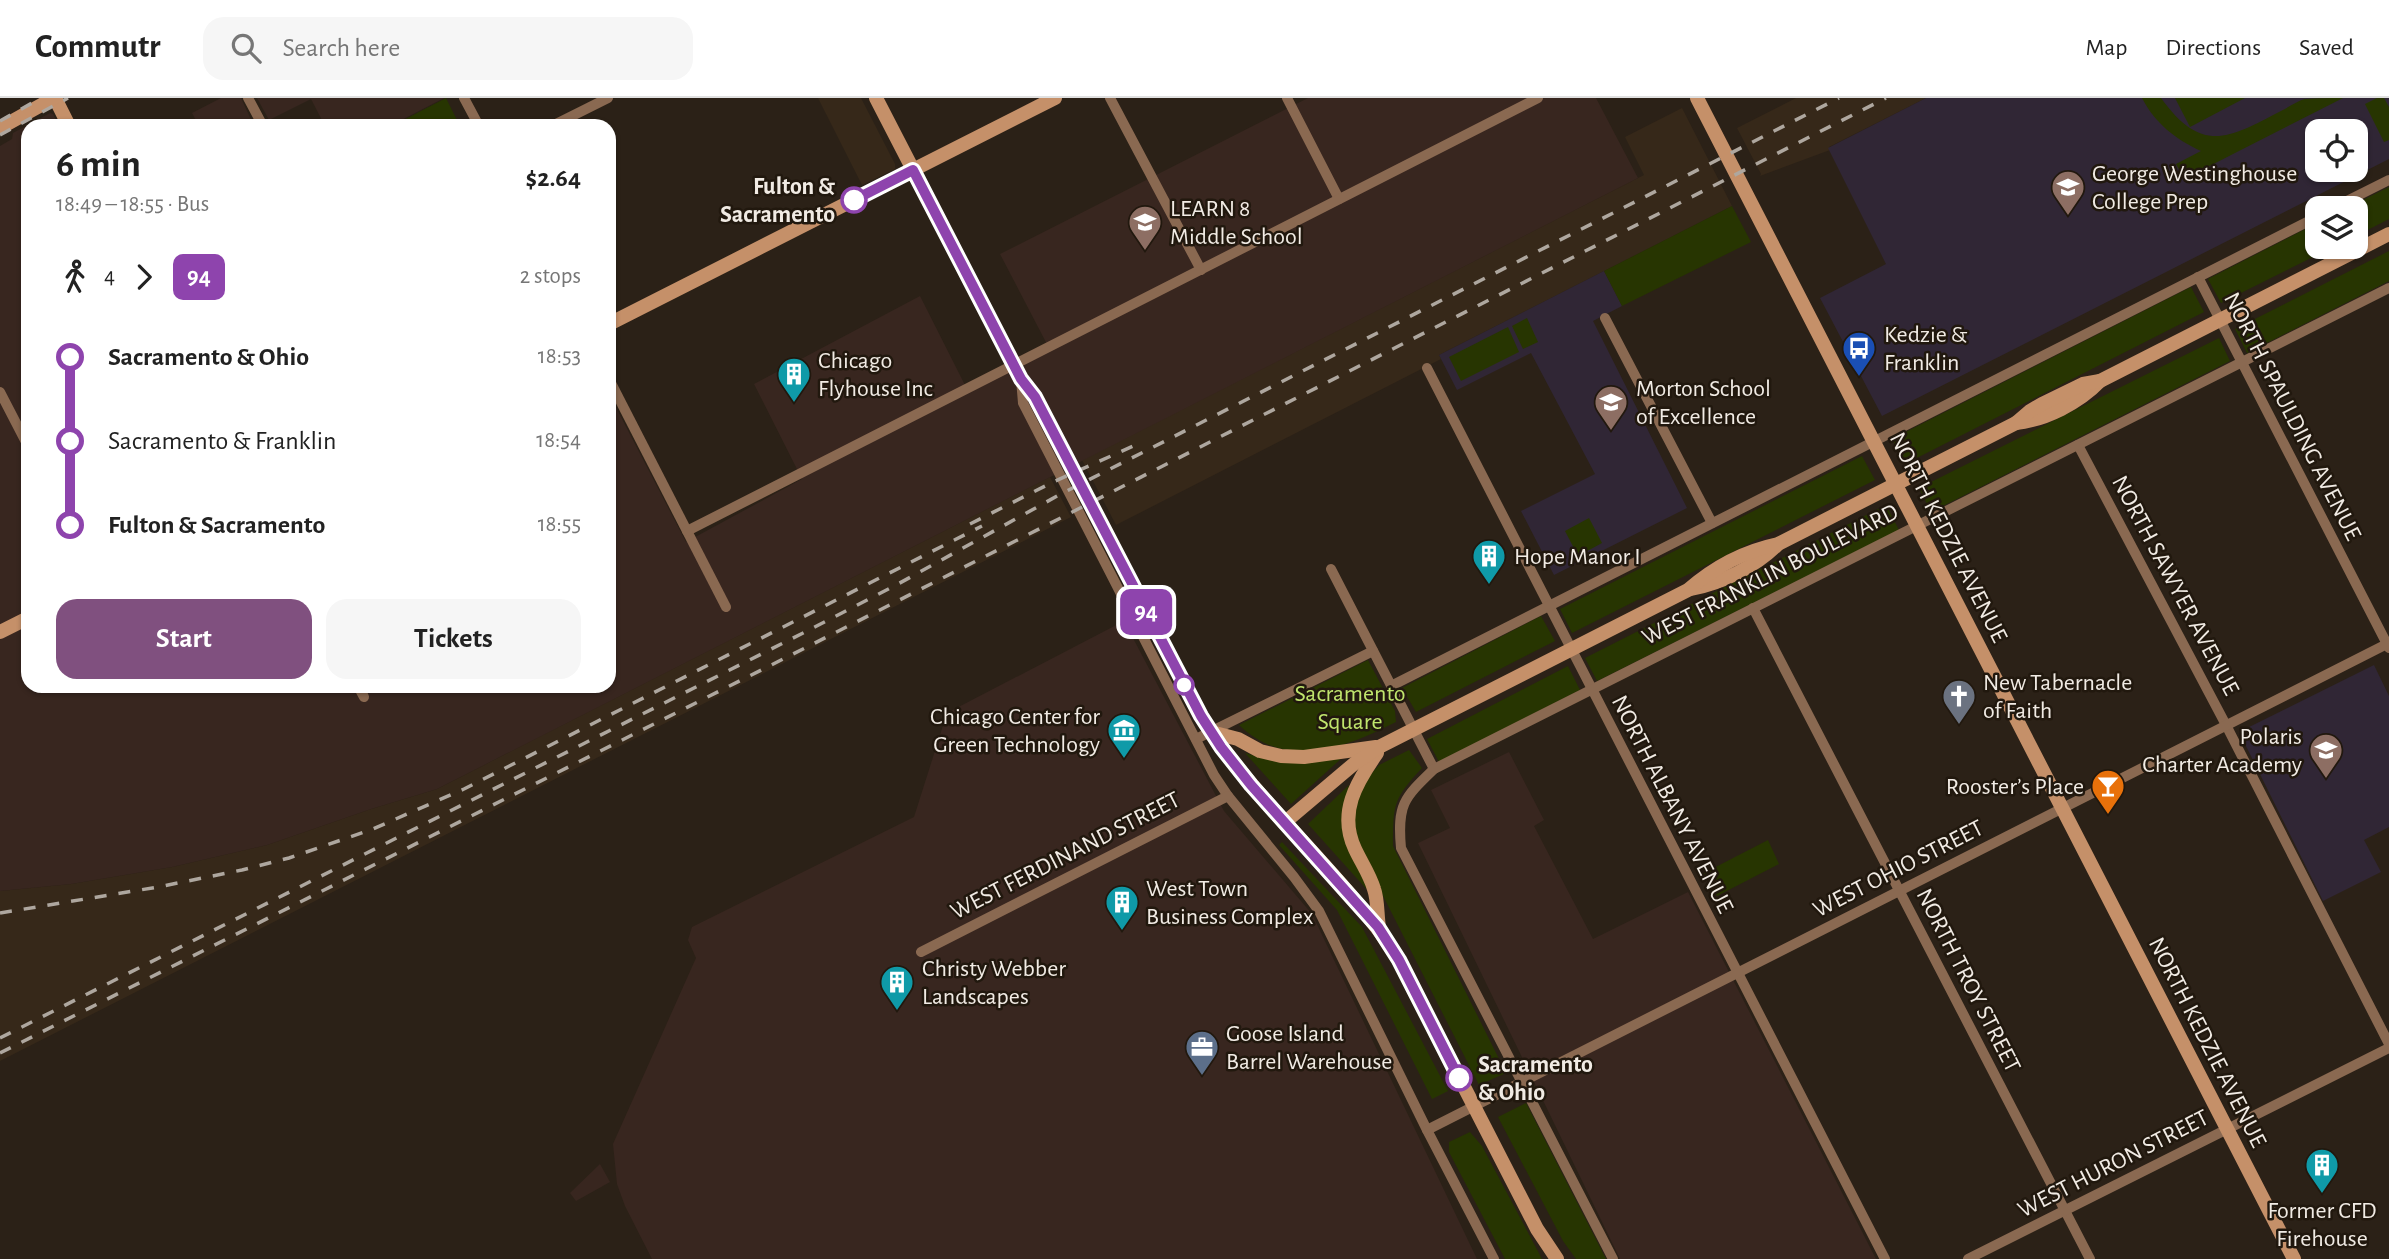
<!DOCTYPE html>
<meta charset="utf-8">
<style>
:root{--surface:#fff;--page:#f6f6f6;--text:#222;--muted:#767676;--line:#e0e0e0;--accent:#80507f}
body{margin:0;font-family:"Alegreya Sans",sans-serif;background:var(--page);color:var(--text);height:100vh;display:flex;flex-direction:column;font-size:26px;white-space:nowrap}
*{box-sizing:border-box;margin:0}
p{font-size:23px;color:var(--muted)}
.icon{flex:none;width:38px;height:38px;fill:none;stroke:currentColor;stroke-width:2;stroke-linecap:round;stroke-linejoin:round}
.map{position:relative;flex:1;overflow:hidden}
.side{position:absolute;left:21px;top:21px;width:595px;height:574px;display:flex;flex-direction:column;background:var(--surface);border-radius:21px;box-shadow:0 2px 5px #0004}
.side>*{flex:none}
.badge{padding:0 14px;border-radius:10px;font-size:24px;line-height:46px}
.controls{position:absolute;left:2305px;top:21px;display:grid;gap:14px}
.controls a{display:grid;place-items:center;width:63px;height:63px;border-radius:14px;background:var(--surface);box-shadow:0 2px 5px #0004;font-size:35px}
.map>.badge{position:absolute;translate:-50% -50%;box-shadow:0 0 0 4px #fff}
.legs{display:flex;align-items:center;gap:10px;height:77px;padding:0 35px;font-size:23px}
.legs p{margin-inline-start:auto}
.headline{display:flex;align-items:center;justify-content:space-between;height:119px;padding:0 35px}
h1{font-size:38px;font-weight:600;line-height:52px}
.primary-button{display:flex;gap:14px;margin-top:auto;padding:14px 35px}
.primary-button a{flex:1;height:80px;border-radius:21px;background:var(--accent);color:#fff;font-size:28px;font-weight:600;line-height:80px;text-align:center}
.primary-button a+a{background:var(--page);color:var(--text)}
ul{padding:0 35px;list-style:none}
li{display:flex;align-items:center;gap:24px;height:84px;font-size:26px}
li i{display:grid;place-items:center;width:10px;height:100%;margin:0 9px;background:currentColor}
li i::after{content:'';width:18px;height:18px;margin:-9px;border:5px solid;border-radius:50%;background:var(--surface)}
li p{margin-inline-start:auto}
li:first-child i{background:linear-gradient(#0000 50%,currentColor 0)}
li:last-child i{background:linear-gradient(currentColor 50%,#0000 0)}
header{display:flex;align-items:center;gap:42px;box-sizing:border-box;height:98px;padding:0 35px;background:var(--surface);border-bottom:2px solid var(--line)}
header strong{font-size:33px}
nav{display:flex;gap:38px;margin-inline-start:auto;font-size:24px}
.search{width:490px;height:63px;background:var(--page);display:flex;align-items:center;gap:18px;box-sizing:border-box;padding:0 24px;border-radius:21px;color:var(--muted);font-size:26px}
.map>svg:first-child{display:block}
.built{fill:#362819}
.industrial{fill:#38261f}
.education{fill:#302635;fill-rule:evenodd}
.green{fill:#273501}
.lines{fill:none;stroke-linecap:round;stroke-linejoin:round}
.street{stroke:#8a6951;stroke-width:10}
.secondary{stroke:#c59069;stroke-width:14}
.rail{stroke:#aea79f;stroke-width:3.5;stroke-dasharray:12 12;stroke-linecap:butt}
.line-1-casing{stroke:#fff;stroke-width:16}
.line-1{stroke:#8e44ad;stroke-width:10}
.stop-1-dot{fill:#fff;stroke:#8e44ad;stroke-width:3.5}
.labels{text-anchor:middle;stroke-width:5;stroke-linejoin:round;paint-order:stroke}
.poi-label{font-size:24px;fill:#f1ebe4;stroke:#21180e;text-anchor:start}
.stop-label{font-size:24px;font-weight:bold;fill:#f1ebe4;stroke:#21180e;text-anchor:end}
.street-label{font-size:24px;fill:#f1ebe4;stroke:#21180e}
.park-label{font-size:24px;fill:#c0e56d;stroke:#21180e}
</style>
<header>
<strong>Commutr</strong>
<div class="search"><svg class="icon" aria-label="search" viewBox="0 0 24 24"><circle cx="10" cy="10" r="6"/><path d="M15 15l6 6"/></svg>Search here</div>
<nav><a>Map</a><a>Directions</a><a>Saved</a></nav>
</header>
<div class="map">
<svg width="2389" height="1161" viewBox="0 0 2389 1161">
<rect width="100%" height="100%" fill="#2b2117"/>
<g class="built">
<polygon points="818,0 861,0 895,66 895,71 862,87"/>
<polygon points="1796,0 1926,0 1829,49 1830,52 1760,78 1761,76 1737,30"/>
<polygon points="1682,10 1732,108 1439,257 1441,261 1116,427 1082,362 1644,77 1625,39"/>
<polygon points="1050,379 1071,419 0,963 0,793 71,786 172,769 267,747 371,711 437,691"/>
</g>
<g class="industrial">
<polygon points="221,0 241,0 254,28 199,28 192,15"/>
<polygon points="257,0 444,0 390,28 325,28 311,1 269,22"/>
<polygon points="1308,0 1596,0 1638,80 437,691 371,711 267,747 172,769 71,786 0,793 0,48 12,41 13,35 50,15 53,16 59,28 28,28 28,588 609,588 609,296 686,444 802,381 754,286 920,198 968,293 1050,252 1000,156"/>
<polygon points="1124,523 1224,713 1312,816 1477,1161 652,1161 625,1108 617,1086 613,1046 696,860 688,842 692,829 914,719 947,615"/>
<polygon points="1509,654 1544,722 1534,728 1593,841 1688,794 1876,1161 1620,1161 1418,745 1450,730 1431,692"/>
<polygon points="600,1066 610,1084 576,1103 570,1095"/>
</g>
<g class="education">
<path d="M1926,0H2389V61L1882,318L1820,200L1886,166L1828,50ZM2317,33H2356V72H2317Z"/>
<polygon points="1604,173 1622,208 1593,223 1687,410 1554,477 1521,413 1595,376 1531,255 1457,292 1439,257"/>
<polygon points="2374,567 2389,598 2389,729 2364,742 2381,774 2323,803 2239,634"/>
</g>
<g class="green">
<polygon points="446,0 460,28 392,28"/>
<path d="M2142,0H2161C2202,57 2229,40 2281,13C2289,9 2297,3 2305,1C2316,0 2332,0 2343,0L2184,81L2176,66L2201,53C2175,41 2155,25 2142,0Z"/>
<polygon points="2175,0 2245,0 2190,29"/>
<polygon points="2377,0 2384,0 2389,9 2389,42 2384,44 2365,6"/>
<polygon points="2389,89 2389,121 2356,138 2356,110 2347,110"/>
<polygon points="1732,108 1751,144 1622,208 1604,173"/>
<polygon points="2317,125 2317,149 2333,149 2221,205 2208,181"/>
<polygon points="2389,153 2389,183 2247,255 2235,231"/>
<polygon points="2191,189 2204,214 1905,366 1892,341"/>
<polygon points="1527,220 1538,244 1523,251 1512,228"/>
<polygon points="1508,229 1519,254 1461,283 1449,259"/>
<polygon points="2219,240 2230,263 1931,414 1919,390"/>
<polygon points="1862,358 1875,382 1572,535 1560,511"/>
<polygon points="1886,407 1899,432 1597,583 1585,560"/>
<polygon points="1589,420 1602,445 1578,458 1565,433"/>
<polygon points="1541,518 1555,543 1416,614 1402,590"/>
<path d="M1368,562L1395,613L1396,624C1345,650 1287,673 1239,627Z"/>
<polygon points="1568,568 1580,592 1439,664 1427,641"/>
<path d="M1409,652L1422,670C1393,701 1393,707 1393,748L1506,975L1479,987L1375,782L1355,737L1353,712L1365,683L1379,667Z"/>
<polygon points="1245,655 1267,661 1343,659 1291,706"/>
<polygon points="1349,687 1342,722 1370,795 1308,726"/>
<polygon points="1768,742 1779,766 1717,798 1704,775"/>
<polygon points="1282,744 1362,829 1448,993 1432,1001 1337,812 1279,747"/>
<polygon points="1526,1005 1606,1161 1576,1161 1563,1143 1498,1019"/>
<polygon points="1470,1034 1482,1048 1542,1161 1505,1161 1449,1054 1449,1044"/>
</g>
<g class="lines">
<g class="street">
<polyline points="248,0 263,28"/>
<polyline points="464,0 479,28"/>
<polyline points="1110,0 1201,172"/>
<polyline points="1287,0 1339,101"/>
<polyline points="552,28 608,0"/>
<polyline points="2333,110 2389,82"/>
<polyline points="2198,179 2389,550"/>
<polyline points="1605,220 1712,425"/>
<polyline points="1427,270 1885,1161"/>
<polyline points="609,281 726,509"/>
<polyline points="1021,281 1023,305 1214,677 1228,698 1294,779 1319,813 1427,1032 1494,1161"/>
<polyline points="0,294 28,348"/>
<polyline points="2078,347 2226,627 2389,946"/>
<polyline points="687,433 1538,0"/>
<polyline points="1331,471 1434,671"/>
<polyline points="1753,510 2090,1161"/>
<polyline points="358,588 364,599"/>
<polyline points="1391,588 2317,119"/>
<polyline points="1196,641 1373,553"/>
<polyline points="921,854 1228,698"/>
<polyline points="1427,1032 2389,545"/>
<path d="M1613,1161L1401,750C1397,706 1404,700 1434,671L2389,190"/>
<polyline points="1968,1161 2389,950"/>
</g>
<g class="secondary">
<polyline points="55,0 69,28"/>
<path d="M876,0L1021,281L1035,299L1201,618C1257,708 1343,773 1399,862L1537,1131L1557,1161"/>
<polyline points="1697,0 2294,1161"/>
<polyline points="0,30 54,0"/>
<polyline points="609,226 1055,0"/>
<path d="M2016,325C2045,322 2079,305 2100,283L2389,136"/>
<path d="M1691,491C1722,485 1755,469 1777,447"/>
<polyline points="0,534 28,520"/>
<polyline points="1211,634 1238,641 1260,653 1281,658 1304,659 1376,649"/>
<path d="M1377,655C1356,685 1338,715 1355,751C1361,764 1370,777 1374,791C1378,802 1377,817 1379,829"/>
<path d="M1284,725L1355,665L1381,648L1688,492C1713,470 1745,453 1778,446L2016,325L2030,313L2042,306L2083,286L2100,283"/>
</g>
<g class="rail">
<polyline points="0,23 41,0"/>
<polyline points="0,37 68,0"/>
<polyline points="970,426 1053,384 1140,345"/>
<polyline points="0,815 158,789 242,772 289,760 373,731 464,691 982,428"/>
<polyline points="0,940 805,534 898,486 1059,397 1839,0"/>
<polyline points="0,955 809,548 1886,0"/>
</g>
</g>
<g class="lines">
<defs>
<polyline id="line-1" points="854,102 913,72 1021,281 1035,299 1201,618 1221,649 1251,687 1378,829 1399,862 1459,980"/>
</defs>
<use href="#line-1" class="line-1-casing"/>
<use href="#line-1" class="line-1"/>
</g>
<defs>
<symbol id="school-pin" viewBox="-11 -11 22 30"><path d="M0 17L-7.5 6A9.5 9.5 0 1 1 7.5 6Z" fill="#8d6e63" stroke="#21180e"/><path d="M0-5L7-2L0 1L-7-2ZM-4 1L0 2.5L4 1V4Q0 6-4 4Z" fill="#fff"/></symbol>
<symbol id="bus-pin" viewBox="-11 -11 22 30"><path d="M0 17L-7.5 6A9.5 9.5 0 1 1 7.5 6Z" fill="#1a4fb4" stroke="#21180e"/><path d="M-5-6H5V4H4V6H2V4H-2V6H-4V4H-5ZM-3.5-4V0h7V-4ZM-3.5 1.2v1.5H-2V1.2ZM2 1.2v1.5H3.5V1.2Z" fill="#fff"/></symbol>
<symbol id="building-pin" viewBox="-11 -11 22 30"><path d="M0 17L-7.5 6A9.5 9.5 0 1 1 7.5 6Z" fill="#0f9aa8" stroke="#21180e"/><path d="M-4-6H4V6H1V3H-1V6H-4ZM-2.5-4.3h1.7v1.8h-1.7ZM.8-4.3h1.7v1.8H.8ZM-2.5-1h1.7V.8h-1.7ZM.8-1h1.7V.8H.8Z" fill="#fff"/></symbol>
<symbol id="church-pin" viewBox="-11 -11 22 30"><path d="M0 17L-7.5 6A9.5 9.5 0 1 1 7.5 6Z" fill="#6b7280" stroke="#21180e"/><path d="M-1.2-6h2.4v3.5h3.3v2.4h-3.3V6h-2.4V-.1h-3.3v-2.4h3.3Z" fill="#fff"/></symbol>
<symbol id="museum-pin" viewBox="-11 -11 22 30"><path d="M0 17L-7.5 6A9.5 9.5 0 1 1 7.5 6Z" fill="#0f9aa8" stroke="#21180e"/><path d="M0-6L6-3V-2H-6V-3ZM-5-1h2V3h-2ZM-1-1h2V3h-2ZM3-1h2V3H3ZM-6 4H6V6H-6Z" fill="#fff"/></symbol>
<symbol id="bar-pin" viewBox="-11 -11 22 30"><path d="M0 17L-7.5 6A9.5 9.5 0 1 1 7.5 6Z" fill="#e8710a" stroke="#21180e"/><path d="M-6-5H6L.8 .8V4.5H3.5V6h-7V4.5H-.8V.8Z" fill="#fff"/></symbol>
<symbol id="office-pin" viewBox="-11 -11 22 30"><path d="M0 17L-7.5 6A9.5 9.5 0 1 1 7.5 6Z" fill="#5c6f8a" stroke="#21180e"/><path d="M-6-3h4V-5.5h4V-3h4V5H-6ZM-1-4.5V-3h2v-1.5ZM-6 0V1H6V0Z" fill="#fff"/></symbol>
</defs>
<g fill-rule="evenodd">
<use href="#school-pin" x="2049" y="70" width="38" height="52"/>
<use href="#school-pin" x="1126" y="105" width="38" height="52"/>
<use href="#bus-pin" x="1840" y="231" width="38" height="52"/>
<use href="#building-pin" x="775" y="257" width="38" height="52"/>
<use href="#school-pin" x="1592" y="285" width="38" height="52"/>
<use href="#building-pin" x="1470" y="439" width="38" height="52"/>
<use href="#church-pin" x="1940" y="579" width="38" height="52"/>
<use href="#museum-pin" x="1105" y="613" width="38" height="52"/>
<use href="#school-pin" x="2307" y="633" width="38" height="52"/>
<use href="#bar-pin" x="2089" y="669" width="38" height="52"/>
<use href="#building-pin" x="1103" y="785" width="38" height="52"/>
<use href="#building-pin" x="878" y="865" width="38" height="52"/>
<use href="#office-pin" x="1183" y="930" width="38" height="52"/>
<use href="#building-pin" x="2303" y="1048" width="38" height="52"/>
</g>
<g class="stop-1-dot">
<circle cx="854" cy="102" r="12"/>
<circle cx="1184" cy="587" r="9"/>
<circle cx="1459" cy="980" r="12"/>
</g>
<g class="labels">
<g class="poi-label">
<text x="2092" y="83">George Westinghouse<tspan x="2092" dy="28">College Prep</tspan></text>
<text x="1170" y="118">LEARN 8<tspan x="1170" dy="28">Middle School</tspan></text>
<text x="1884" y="244">Kedzie &amp;<tspan x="1884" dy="28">Franklin</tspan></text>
<text x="818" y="270">Chicago<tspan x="818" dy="28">Flyhouse Inc</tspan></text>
<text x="1636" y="298">Morton School<tspan x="1636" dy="28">of Excellence</tspan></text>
<text x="1514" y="466">Hope Manor I</text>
<text x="1983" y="592">New Tabernacle<tspan x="1983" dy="28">of Faith</tspan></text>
<text x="1100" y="626" text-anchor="end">Chicago Center for<tspan x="1100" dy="28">Green Technology</tspan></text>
<text x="2302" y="646" text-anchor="end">Polaris<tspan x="2302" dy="28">Charter Academy</tspan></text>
<text x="2084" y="696" text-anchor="end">Rooster’s Place</text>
<text x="1146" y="798">West Town<tspan x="1146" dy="28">Business Complex</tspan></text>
<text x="922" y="878">Christy Webber<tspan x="922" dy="28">Landscapes</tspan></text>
<text x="1226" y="943">Goose Island<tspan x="1226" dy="28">Barrel Warehouse</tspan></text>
<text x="2322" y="1120" text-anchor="middle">Former CFD<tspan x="2322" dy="28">Firehouse</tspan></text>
</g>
<g class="stop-label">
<text x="835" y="96">Fulton &amp;<tspan x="835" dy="28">Sacramento</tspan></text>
<text x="1478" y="974" text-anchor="start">Sacramento<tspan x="1478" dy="28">&amp; Ohio</tspan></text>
</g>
<g class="street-label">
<text transform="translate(2293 318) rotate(63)" y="8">NORTH SPAULDING AVENUE</text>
<text transform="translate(1949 439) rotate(63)" y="8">NORTH KEDZIE AVENUE</text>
<text transform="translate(1770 476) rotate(-27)" y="8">WEST FRANKLIN BOULEVARD</text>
<text transform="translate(2176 487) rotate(62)" y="8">NORTH SAWYER AVENUE</text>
<text transform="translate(1673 706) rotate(63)" y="8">NORTH ALBANY AVENUE</text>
<text transform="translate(1065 757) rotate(-27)" y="8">WEST FERDINAND STREET</text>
<text transform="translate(1898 770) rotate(-27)" y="8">WEST OHIO STREET</text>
<text transform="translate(1969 882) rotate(63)" y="8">NORTH TROY STREET</text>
<text transform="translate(2208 944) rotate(63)" y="8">NORTH KEDZIE AVENUE</text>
<text transform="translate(2113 1065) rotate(-27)" y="8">WEST HURON STREET</text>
</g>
<g class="park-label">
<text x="1350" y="603">Sacramento<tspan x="1350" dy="28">Square</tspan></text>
</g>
</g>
</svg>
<div class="controls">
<a><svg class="icon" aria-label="locate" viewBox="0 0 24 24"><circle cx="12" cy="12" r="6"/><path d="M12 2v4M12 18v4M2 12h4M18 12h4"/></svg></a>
<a><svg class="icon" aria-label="layers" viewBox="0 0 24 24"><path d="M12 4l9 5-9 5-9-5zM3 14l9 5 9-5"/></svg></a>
</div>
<b class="badge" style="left:1146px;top:514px;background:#8e44ad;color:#fff">94</b>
<section class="side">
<div class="headline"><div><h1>6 min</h1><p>18:49 – 18:55 · Bus</p></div><b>$2.64</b></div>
<div class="legs"><svg class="icon" aria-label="walk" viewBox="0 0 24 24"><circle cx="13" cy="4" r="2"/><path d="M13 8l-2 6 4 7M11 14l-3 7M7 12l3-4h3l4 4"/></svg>4<svg class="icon" aria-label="forward" viewBox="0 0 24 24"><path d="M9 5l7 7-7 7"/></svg><b class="badge" style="background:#8e44ad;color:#fff">94</b><p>2 stops</p></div>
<ul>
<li><i style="color:#8e44ad"></i><b>Sacramento &amp; Ohio</b><p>18:53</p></li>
<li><i style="color:#8e44ad"></i><span>Sacramento &amp; Franklin</span><p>18:54</p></li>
<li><i style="color:#8e44ad"></i><b>Fulton &amp; Sacramento</b><p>18:55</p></li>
</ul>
<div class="primary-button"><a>Start</a><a>Tickets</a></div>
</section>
</div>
